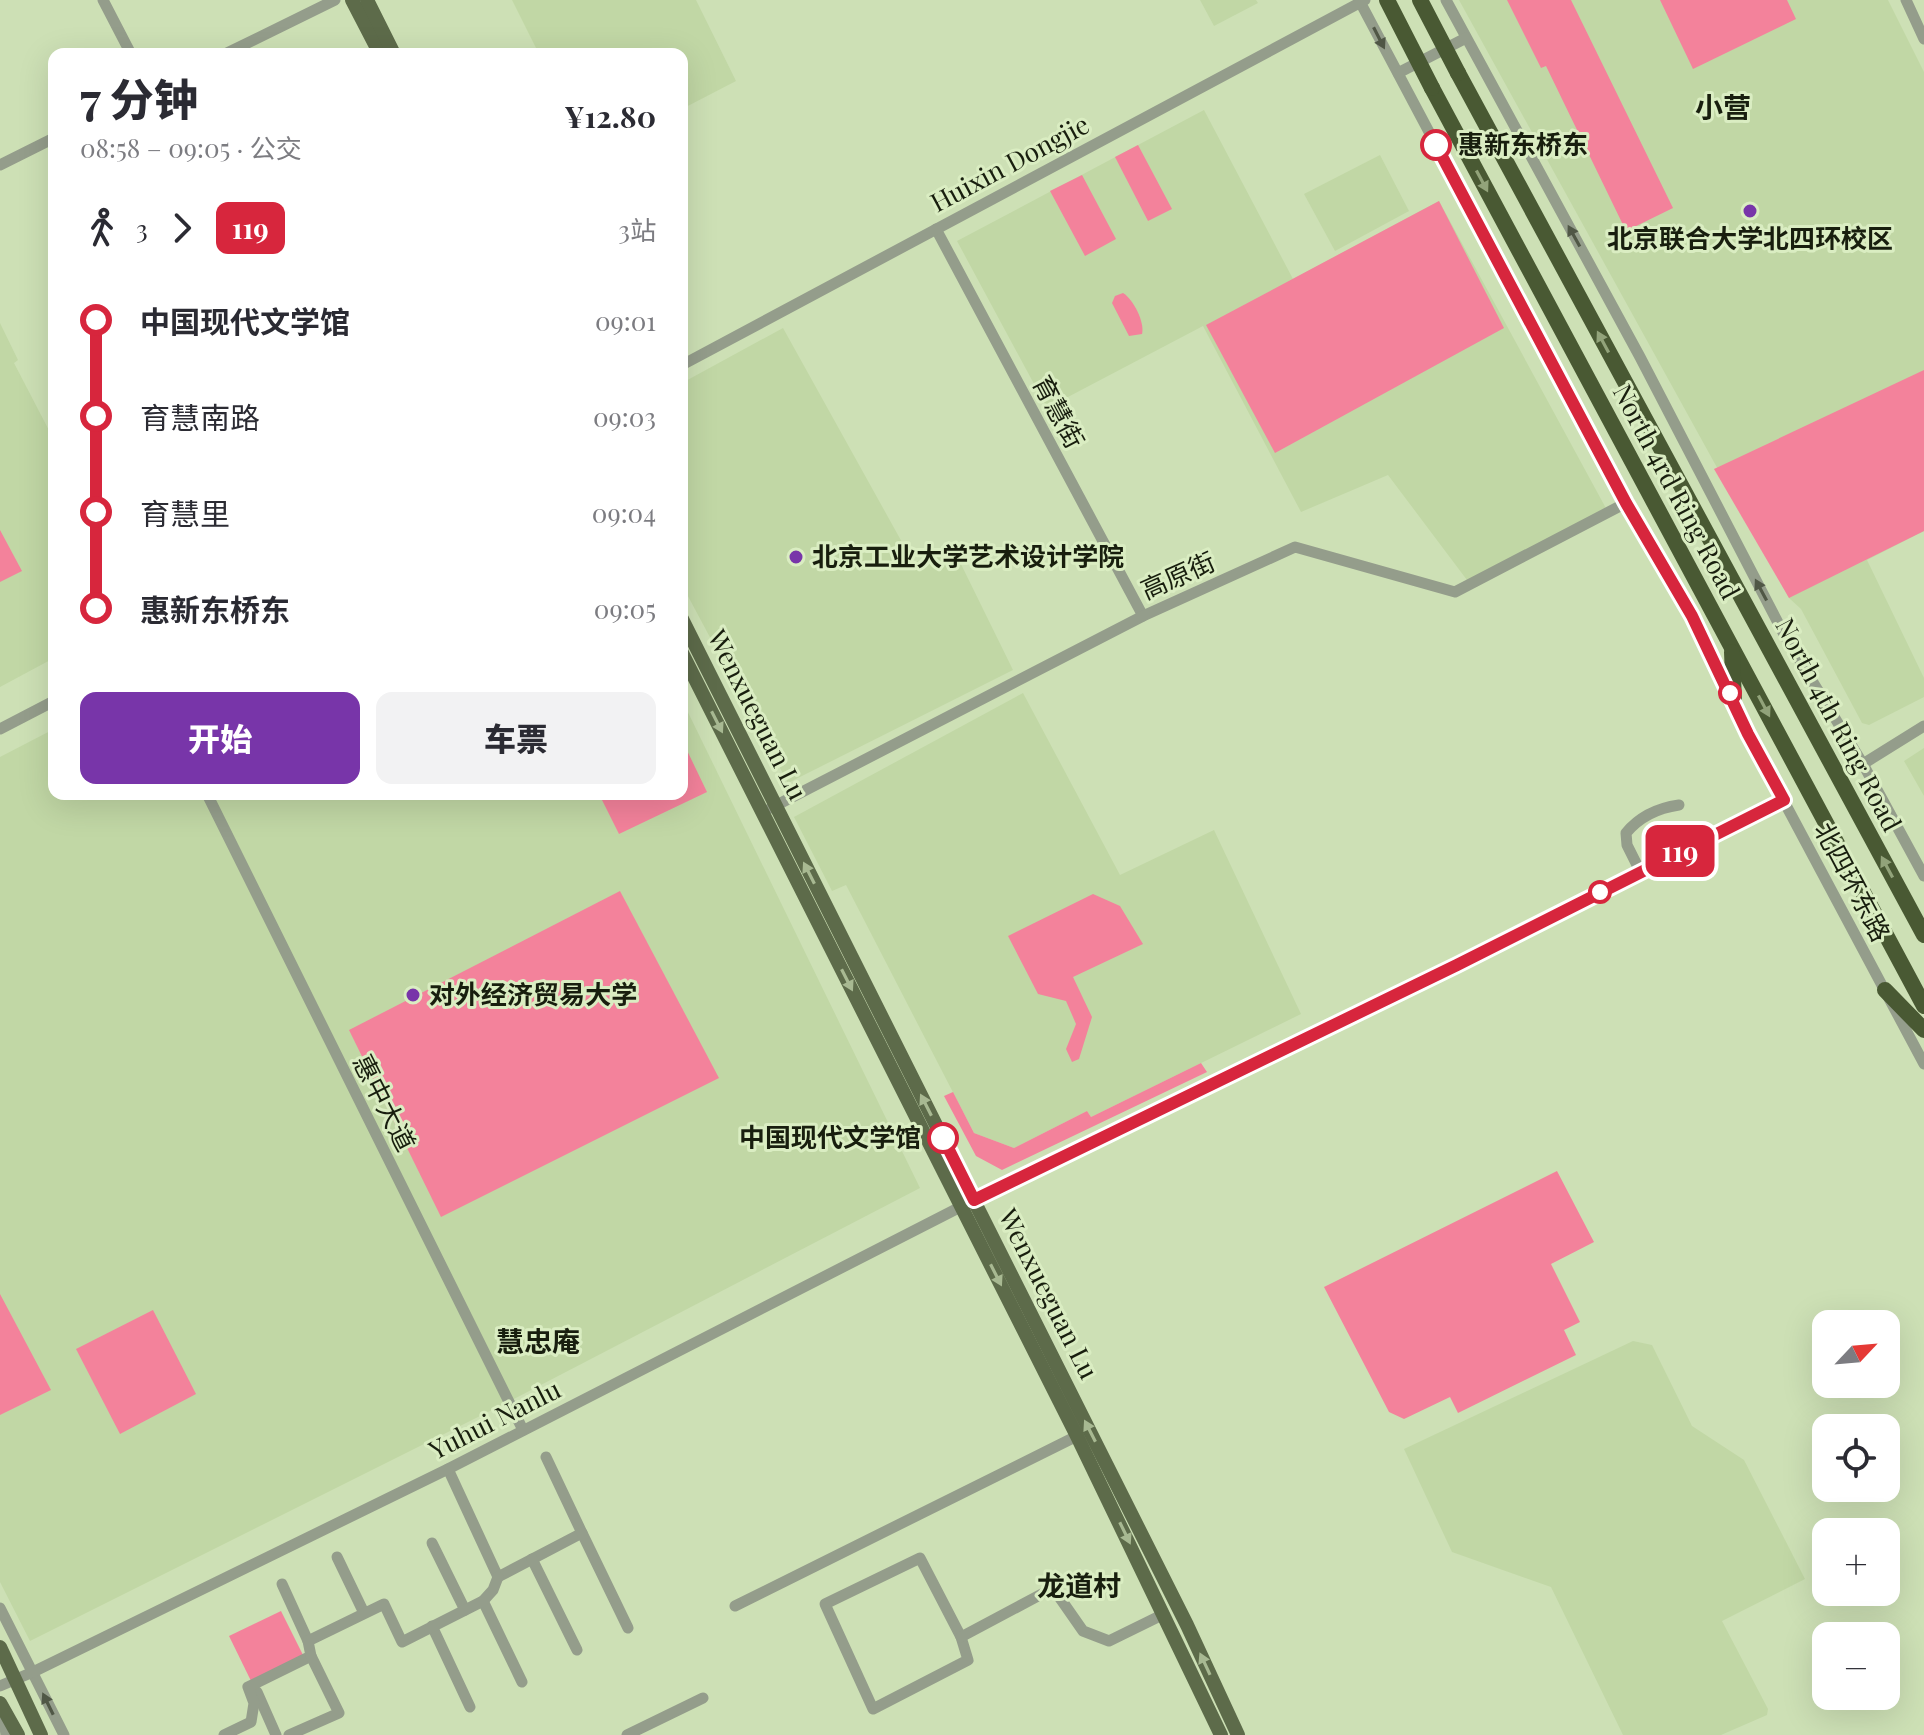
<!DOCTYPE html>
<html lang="zh">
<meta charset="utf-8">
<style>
:root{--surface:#fff;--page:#f2f2f3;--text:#2b2b33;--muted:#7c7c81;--accent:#7835a9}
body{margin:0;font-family:"Playfair Display","Noto Sans SC",serif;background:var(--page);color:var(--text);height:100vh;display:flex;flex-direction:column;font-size:30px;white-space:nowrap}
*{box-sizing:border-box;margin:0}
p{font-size:26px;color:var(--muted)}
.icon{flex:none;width:44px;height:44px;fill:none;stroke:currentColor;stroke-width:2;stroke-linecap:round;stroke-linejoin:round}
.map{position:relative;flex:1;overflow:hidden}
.drawer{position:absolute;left:48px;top:48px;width:640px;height:752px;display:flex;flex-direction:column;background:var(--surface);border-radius:16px;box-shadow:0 8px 32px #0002}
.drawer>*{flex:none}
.badge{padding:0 16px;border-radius:12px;font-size:28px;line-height:52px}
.needle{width:52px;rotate:64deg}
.buttons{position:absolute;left:1812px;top:1310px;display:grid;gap:16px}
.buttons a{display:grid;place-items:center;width:88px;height:88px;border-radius:16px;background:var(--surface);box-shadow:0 8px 32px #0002;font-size:40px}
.map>.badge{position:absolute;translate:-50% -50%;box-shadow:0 0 0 4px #fff}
.legs{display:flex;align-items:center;gap:12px;height:88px;padding:0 32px;font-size:26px}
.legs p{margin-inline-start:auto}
.overview{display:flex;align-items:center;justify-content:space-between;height:136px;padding:0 32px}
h1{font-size:44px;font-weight:800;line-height:60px}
.button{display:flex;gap:16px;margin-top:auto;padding:16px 32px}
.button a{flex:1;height:92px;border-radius:16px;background:var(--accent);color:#fff;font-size:32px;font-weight:800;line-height:92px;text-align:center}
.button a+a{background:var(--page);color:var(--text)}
ul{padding:0 32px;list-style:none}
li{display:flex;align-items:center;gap:28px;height:96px;font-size:30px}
li i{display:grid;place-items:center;width:12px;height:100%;margin:0 10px;background:currentColor}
li i::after{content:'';width:20px;height:20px;margin:-10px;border:6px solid;border-radius:50%;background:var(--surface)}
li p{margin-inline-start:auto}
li:first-child i{background:linear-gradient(#0000 50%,currentColor 0)}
li:last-child i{background:linear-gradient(currentColor 50%,#0000 0)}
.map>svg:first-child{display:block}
.built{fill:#c1d7a5}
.green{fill:#f3829b}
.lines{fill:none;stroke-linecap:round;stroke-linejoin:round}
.minor{stroke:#949d8b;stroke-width:11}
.major{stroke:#5d6b4a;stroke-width:14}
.highway{stroke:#495933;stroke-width:16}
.highway-bridge{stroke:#495933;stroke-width:16}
.oneway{fill:#505746}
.oneway2{fill:#92a37a}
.oneway3{fill:#a8b992}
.line-1-casing{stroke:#fff;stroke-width:18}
.line-1{stroke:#d7263d;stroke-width:12}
.stop-1-dot{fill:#fff;stroke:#d7263d;stroke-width:4}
.poi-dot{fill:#7835a9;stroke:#daedc2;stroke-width:3}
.labels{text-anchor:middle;stroke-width:6;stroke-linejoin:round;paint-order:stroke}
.stop-label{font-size:26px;font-weight:bold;fill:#181e0e;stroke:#daedc2;text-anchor:start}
.street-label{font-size:26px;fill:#181e0e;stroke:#daedc2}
.poi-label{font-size:26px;font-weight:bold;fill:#181e0e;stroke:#daedc2;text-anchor:start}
.neighbourhood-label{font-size:28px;font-weight:bold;fill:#181e0e;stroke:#daedc2}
</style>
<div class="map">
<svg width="1924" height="1735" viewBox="0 0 1924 1735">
<rect width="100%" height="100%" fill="#cde0b5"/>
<g class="built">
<polygon points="512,0 696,0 736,81 682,109 682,54 539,54"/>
<polygon points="1200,0 1256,0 1258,3 1214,26"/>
<polygon points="1459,0 1888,0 1924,72 1924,531 1867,560 1924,678 1924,697 1869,725 1862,723 1801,609 1789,598"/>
<polygon points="1204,110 1293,279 1439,201 1608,512 1470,584 1388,475 1301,512 1203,326 1047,408 957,241"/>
<polygon points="1380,155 1409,211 1335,251 1304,194"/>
<polygon points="0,323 18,360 14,363 54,440 54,658 0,687"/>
<polygon points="783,328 913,562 955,552 1013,670 788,783 682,585 682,383"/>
<polygon points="1023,693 1120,875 1214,830 1301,1014 1091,1117 1087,1111 1014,1148 974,1133 846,885 832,891 794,817"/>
<polygon points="682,700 920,1188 510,1401 30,1641 0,1582 0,757 54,729 54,794 682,794"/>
<polygon points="1924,748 1924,796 1904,761"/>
<polygon points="1633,1341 1652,1345 1692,1426 1744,1460 1805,1579 1722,1621 1768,1709 1767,1715 1721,1735 1623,1735 1551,1587 1452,1552 1404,1449"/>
</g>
<g class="green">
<polygon points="1507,0 1571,0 1673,208 1626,231 1546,66 1541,68"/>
<polygon points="1660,0 1787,0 1796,19 1693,69"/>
<polygon points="1138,145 1172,209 1148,221 1115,157"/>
<polygon points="1082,175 1116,239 1085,256 1050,191"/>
<polygon points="1439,201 1504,328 1275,453 1206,325"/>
<path d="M1123,293C1133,299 1145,322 1142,334L1129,336L1112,303L1115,296Z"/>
<polygon points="1924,370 1924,531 1789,598 1714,469"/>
<polygon points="0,530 22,571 0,582"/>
<polygon points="682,740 707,792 619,834 599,794 682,794"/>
<polygon points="620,891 719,1078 441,1217 349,1030"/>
<polygon points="1093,894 1120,906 1143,944 1073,977 1092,1017 1079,1059 1072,1062 1066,1049 1076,1024 1066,1001 1038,994 1008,936"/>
<polygon points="1201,1063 1207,1072 1002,1170 976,1156 944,1096 953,1092 974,1133 1014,1148 1087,1111 1091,1117"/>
<polygon points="1557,1171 1594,1242 1551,1264 1580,1322 1564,1330 1576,1355 1458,1413 1450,1397 1404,1419 1389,1412 1324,1287"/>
<polygon points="0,1294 51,1390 0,1415"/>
<polygon points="153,1310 196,1394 120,1434 76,1349"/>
<polygon points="281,1611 304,1657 252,1683 229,1636"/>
</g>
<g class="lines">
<g class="minor">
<polyline points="103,0 131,54"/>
<polyline points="1359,0 1626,503 1692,616 1748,734 1924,1064"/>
<polyline points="1446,0 1640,357 1786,638 1863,764 1924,876"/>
<polyline points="1906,0 1924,39"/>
<polyline points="225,54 335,0"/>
<polyline points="1398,73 1466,38"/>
<polyline points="0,165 54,138"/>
<polyline points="936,229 1143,616"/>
<polyline points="682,365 1365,0"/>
<polyline points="0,729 54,701"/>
<polyline points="1863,764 1924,726"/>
<polyline points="207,794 523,1430"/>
<polyline points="771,808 1143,616 1295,547 1455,592 1626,503"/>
<path d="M1640,871L1627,845L1626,833C1640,816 1658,808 1679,805"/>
<polyline points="448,1469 498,1577 582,1533 546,1457"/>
<polyline points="582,1533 628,1628"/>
<polyline points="432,1543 465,1610"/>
<polyline points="337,1557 364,1613"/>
<polygon points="920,1558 961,1637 968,1660 873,1709 825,1604"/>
<polyline points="532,1559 577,1650"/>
<polyline points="282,1584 308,1641"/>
<polyline points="483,1601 522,1682"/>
<polyline points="735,1606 1077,1436"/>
<polyline points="0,1608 64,1735"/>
<polyline points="432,1626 470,1707"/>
<polyline points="961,1637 1053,1588 1083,1631 1109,1641 1164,1614"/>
<polyline points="0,1686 33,1672 448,1469 974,1200 1457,965 1784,800"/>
<polyline points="257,1692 276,1735"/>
<polyline points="3,1712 6,1735"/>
<polyline points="224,1735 251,1722 254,1703 248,1687 311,1656 308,1641 384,1604 402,1642 483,1601 493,1590 498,1577"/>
<polyline points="289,1735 339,1713 311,1656"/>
<polyline points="627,1735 703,1698"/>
</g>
<g class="major">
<polyline points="352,0 380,54"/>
<polyline points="367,0 394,54"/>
<polyline points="682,619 1187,1625 1238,1735"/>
<polyline points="682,653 1077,1436 1221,1735"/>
<polyline points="0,1647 41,1735"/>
<polyline points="0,1703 18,1735"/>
</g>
<g class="highway">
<polyline points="1458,73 1924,935"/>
<polyline points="1432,88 1924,1006"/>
<polyline points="1732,652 1734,701"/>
<polyline points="1885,990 1924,1030"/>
</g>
<g class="highway-bridge">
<polyline points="1387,0 1432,88"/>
<polyline points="1420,0 1458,73"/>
</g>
</g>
<defs><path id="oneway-solid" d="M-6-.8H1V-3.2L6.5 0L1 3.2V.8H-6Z" transform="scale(2)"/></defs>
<g class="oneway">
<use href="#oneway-solid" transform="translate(1379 38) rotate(63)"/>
<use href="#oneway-solid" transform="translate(1574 236) rotate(-119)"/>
<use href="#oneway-solid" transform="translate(1761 590) rotate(-118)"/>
<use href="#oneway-solid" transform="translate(48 1704) rotate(-116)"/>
</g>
<g class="oneway2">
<use href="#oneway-solid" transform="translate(1482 181) rotate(62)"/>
<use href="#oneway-solid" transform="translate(1603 342) rotate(-118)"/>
<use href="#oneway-solid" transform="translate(1764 706) rotate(62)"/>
<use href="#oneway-solid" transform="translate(1887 867) rotate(-118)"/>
</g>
<g class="oneway3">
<use href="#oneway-solid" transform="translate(717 722) rotate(63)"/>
<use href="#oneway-solid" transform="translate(809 873) rotate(-117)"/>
<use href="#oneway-solid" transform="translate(847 980) rotate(63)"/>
<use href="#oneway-solid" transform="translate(926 1105) rotate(-117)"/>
<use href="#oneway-solid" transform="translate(996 1275) rotate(63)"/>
<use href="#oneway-solid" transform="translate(1090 1431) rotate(-117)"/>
<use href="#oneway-solid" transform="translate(1125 1533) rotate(64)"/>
<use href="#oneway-solid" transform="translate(1205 1664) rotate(-115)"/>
</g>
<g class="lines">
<defs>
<polyline id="line-1" points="943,1138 974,1200 1457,965 1784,800 1748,734 1692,616 1626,503 1436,145"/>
</defs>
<use href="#line-1" class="line-1-casing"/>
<use href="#line-1" class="line-1"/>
</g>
<g class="stop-1-dot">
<circle cx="1436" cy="145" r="14"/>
<circle cx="1730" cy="693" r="10"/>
<circle cx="1600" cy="892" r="10"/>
<circle cx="943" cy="1138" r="14"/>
</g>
<g class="poi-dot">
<circle cx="1750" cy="211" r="8"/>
<circle cx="796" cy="557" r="8"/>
<circle cx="413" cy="995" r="8"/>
</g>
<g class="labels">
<g class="stop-label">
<text x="1458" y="154">惠新东桥东</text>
<text x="921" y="1147" text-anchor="end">中国现代文学馆</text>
</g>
<g class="street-label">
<text transform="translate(1010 164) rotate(-28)" y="9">Huixin Dongjie</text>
<text transform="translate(1058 412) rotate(62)" y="9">育慧街</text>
<text transform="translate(1676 492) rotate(62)" y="9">North 4rd Ring Road</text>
<text transform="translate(1178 576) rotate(-24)" y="9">高原街</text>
<text transform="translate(757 715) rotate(63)" y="9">Wenxueguan Lu</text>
<text transform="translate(1838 725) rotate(62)" y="9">North 4th Ring Road</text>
<text transform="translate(1852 882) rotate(62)" y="9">北四环东路</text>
<text transform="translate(384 1103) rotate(63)" y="9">惠中大道</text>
<text transform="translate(1048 1294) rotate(63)" y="9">Wenxueguan Lu</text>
<text transform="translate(495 1420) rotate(-27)" y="9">Yuhui Nanlu</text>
</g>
<g class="poi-label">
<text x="1750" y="248" text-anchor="middle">北京联合大学北四环校区</text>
<text x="812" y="566">北京工业大学艺术设计学院</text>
<text x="429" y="1004">对外经济贸易大学</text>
</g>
<g class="neighbourhood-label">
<text x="1723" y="118">小营</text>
<text x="538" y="1352">慧忠庵</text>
<text x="1079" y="1596">龙道村</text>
</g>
</g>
</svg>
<div class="buttons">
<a><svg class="needle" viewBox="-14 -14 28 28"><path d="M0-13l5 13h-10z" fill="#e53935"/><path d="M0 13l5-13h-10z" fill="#7c7c81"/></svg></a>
<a><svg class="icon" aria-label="locate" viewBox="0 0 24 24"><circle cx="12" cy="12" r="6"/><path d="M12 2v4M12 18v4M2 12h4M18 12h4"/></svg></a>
<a>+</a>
<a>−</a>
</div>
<b class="badge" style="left:1680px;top:851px;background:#d7263d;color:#fff">119</b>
<section class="drawer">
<div class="overview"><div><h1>7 分钟</h1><p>08:58 – 09:05 · 公交</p></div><b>¥12.80</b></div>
<div class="legs"><svg class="icon" aria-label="walk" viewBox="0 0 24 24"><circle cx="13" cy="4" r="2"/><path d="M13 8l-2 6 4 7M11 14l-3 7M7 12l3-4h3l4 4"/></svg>3<svg class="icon" aria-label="forward" viewBox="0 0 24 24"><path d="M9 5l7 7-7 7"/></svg><b class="badge" style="background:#d7263d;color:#fff">119</b><p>3站</p></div>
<ul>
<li><i style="color:#d7263d"></i><b>中国现代文学馆</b><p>09:01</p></li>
<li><i style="color:#d7263d"></i><span>育慧南路</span><p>09:03</p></li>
<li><i style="color:#d7263d"></i><span>育慧里</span><p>09:04</p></li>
<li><i style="color:#d7263d"></i><b>惠新东桥东</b><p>09:05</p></li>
</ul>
<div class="button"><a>开始</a><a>车票</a></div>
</section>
</div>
